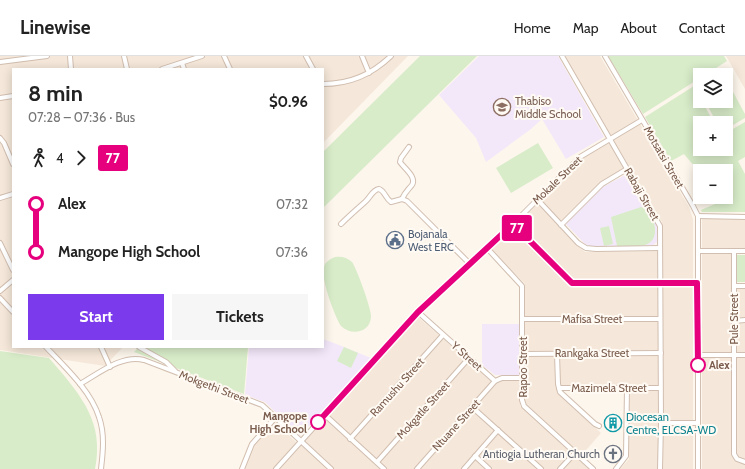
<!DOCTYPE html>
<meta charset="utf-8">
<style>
:root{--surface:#fff;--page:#f6f6f6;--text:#222;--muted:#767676;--line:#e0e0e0;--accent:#7c3aed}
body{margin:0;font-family:Cabin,sans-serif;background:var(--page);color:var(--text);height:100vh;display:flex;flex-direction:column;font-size:15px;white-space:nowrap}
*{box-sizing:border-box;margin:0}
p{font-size:13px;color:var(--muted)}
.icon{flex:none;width:22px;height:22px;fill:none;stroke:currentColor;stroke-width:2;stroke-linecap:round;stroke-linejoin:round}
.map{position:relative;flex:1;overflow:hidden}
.panel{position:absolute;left:12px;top:12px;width:312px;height:280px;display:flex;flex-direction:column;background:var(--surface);border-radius:0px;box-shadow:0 2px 10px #0003}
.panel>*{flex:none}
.badge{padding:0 8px;border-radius:3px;font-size:14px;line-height:26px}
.tools{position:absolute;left:693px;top:12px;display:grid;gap:8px}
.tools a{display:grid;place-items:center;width:40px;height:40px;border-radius:0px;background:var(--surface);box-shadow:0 2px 10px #0003;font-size:20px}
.map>.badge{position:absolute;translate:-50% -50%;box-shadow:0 0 0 2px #fff}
.legs{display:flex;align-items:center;gap:6px;height:44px;padding:0 16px;font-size:13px}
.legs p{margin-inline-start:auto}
.head{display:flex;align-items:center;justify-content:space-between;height:68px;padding:0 16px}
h1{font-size:22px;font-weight:800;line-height:30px}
.cta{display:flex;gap:8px;margin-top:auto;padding:8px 16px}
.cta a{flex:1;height:46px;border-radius:0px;background:var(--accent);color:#fff;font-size:16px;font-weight:800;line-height:46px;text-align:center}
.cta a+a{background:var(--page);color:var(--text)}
ul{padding:0 16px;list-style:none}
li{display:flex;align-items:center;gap:14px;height:48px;font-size:15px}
li i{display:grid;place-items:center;width:6px;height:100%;margin:0 5px;background:currentColor}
li i::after{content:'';width:10px;height:10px;margin:-5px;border:3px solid;border-radius:50%;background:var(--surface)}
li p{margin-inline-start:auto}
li:first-child i{background:linear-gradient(#0000 50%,currentColor 0)}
li:last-child i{background:linear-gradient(currentColor 50%,#0000 0)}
header{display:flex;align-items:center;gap:24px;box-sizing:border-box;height:56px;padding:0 20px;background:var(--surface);border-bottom:1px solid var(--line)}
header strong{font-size:19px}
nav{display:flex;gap:22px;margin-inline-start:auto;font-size:14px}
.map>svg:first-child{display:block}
.residential{fill:#f5e8da}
.education{fill:#f3e8fa}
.green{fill:#d8ecc9}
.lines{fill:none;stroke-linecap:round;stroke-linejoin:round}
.minor-casing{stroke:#d1beb0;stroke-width:6}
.minor{stroke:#fff;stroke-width:4}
.line-1-casing{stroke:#fff;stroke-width:9}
.line-1{stroke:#e6007e;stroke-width:6}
.stop-1-dot{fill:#fff;stroke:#e6007e;stroke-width:2}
.labels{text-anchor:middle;stroke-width:4;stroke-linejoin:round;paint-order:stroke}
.education-label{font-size:11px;fill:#785e54;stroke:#fffaf3;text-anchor:start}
.street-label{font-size:11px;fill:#7a5c4d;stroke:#fffaf3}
.service-label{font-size:11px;fill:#4e5e75;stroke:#fffaf3;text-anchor:start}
.stop-label{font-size:11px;font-weight:bold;fill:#7a5c4d;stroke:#fffaf3;text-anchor:start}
.culture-label{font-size:11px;fill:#0d838f;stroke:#fffaf3;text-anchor:start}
.worship-label{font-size:11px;fill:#5b616d;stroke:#fffaf3;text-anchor:end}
</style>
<header>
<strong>Linewise</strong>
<nav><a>Home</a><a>Map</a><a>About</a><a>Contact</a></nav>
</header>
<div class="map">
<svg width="745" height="413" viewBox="0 0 745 413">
<rect width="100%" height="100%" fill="#fdf6ec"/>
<g class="residential">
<polygon points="0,0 408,0 323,87 323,13 13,13 13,291 123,291 105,310 0,294"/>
<polygon points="564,0 600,0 689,151 693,163 693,413 620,413 629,403 628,329 557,330 557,336 601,377 581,400 525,349 525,228 490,192 583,100 609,86 624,112 602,125 558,168 585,196 661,195 662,166"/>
<polygon points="726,0 745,0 745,33"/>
<polygon points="702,162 745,163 745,193 732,193 732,232 745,232 745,413 702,413"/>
<polygon points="417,260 491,325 520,325 520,350 591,413 279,413"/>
<polygon points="271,362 297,387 274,413 239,413 248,389"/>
</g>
<g class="education">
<polygon points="479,0 558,0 604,81 566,103 542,63 531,73 486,106 476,82 439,39"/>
<polygon points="627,118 657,169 657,186 653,189 597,191 590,190 585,188 566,168 603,131"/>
<polygon points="482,268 519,268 519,319 495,319 482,309"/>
<polygon points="323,283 339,289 371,302 300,380 265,346 245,339 249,291 323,291"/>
</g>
<g class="green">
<polygon points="420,0 477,0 323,152 323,96"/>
<polygon points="608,0 724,0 727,5 705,19 700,19 700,22 643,58"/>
<polygon points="726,23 745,58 745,62 726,73 726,67 717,67 705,45 726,45"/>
<polygon points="694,30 700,41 700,45 702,45 714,67 700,67 700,93 726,93 726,77 745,66 745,101 738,105 745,118 745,156 702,156 701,154 722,145 720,141 726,141 726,115 700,115 700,117 684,98 671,105 645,61"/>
<polygon points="538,87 553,112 511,137 496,112"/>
<path d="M641,151C654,155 663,184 645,189C637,191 626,190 617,190L611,161Z"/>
<polygon points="609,170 613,188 604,190 600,172"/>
<polygon points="736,199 745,199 745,226 737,226"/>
<path d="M335,201C341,200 347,201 352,206C356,211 372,254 371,261C370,277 351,280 341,270C335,261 320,221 324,211C325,206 330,203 335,201Z"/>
<polygon points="139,291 248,291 244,338 134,296"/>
<polygon points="344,291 358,297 351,312 337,305"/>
<path d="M0,295L49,302C72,329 99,357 97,395C97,401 96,407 95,413H0Z"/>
</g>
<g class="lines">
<defs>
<g id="minor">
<polyline points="70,0 71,13"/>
<polyline points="124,0 127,13"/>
<polyline points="224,0 230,13"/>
<polyline points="306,0 313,13"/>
<polyline points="362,0 369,17"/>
<polyline points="562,0 660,170 661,367 660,413"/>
<polyline points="605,0 693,150 698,160 698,413"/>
<polyline points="0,6 47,0"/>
<polyline points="182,7 184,13"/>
<polyline points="162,13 202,0"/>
<path d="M323,28C350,28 371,19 391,0"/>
<polyline points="0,42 13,40"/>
<polyline points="0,82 4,87 13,108"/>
<polyline points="0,142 13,138"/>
<path d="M402,143C405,136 408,134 412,129C417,121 404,112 400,106L401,102L409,91"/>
<polyline points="537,143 578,187 586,192 596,193 660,192"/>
<polyline points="698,160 745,161"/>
<path d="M341,168C349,160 357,153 365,146C370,142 372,134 379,133C385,135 385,142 391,146L402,143L407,145L470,208"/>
<polyline points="513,168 572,227 697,227"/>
<polyline points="561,169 602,128 627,113"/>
<polyline points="0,187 13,214"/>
<polyline points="487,192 522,230 522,344 524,350 593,413"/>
<polyline points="698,195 745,195"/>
<polyline points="734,195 734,398 737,403 745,406"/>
<polyline points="734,230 745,230"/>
<polyline points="0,235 13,224"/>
<polyline points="0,242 13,256"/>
<polyline points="418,256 495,325 502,322 523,322"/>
<polyline points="523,263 660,263"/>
<polyline points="734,265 745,264"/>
<path d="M46,291C65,311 91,335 99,361C105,378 103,396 101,413"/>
<polyline points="101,291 110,311"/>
<polyline points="139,291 166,306 175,315"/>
<polyline points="523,298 661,297"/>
<polyline points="557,298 558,328 560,336 595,368 599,370"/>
<polyline points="698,299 745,299"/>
<path d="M80,328C98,318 122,298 144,304L262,349L331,413"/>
<polyline points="559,332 660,332"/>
<polyline points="472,351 541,413"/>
<polyline points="325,359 384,413"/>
<polyline points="661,367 698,367"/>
<polyline points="350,383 443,279"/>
<polyline points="475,400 489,413"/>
<polyline points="377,406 469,302"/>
<polyline points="242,413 252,388 275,362"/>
<polyline points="276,413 418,256 513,168 580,101 642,64"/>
<polyline points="417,413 495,325"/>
<polyline points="464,413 498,374"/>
<polyline points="560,413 575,397"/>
<polyline points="616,413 626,400 627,332"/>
</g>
</defs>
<use href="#minor" class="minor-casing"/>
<use href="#minor" class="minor"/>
</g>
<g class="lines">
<defs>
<polyline id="line-1" points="318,366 418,256 513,168 572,227 697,227 698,309"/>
</defs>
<use href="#line-1" class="line-1-casing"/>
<use href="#line-1" class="line-1"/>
</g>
<defs>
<symbol id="school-ring" viewBox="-11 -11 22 22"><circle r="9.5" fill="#fffaf3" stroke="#8d6e63" stroke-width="1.5"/><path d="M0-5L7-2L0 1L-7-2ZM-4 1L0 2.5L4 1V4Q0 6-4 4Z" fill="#8d6e63"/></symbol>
<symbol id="civic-ring" viewBox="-11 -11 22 22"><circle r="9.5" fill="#fffaf3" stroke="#5c6f8a" stroke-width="1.5"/><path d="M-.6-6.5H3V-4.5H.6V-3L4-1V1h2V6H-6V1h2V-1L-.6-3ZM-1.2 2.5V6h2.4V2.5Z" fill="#5c6f8a"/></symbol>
<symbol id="building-ring" viewBox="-11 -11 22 22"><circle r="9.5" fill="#fffaf3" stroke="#0f9aa8" stroke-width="1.5"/><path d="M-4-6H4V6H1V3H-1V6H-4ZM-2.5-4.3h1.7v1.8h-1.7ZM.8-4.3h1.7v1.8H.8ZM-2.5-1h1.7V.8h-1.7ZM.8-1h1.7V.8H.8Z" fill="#0f9aa8"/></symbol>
<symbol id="church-ring" viewBox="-11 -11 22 22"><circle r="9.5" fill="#fffaf3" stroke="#6b7280" stroke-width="1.5"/><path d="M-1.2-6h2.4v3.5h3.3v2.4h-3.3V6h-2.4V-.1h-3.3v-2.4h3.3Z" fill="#6b7280"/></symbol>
</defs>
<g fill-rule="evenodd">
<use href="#school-ring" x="492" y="41" width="20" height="20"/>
<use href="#civic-ring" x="385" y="174" width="20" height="20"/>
<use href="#building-ring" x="603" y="357" width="20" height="20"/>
<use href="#church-ring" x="603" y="388" width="20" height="20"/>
</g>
<g class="stop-1-dot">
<circle cx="698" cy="309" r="7"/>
<circle cx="318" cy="366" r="7"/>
</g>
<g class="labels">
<g class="education-label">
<text x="515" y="49">Thabiso<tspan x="515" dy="13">Middle School</tspan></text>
</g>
<g class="street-label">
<text transform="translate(664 101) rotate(60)" y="4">Motsatsi Street</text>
<text transform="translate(557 124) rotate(-44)" y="4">Mokale Street</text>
<text transform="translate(642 138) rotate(60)" y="4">Rabaji Street</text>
<text x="592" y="267">Mafisa Street</text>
<text transform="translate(734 263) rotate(-90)" y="4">Pule Street</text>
<text x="592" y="301">Rankgaka Street</text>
<text transform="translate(467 300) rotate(42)" y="4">Y Street</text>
<text transform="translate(523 311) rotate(-90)" y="4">Rapoo Street</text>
<text transform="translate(214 331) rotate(21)" y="4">Mokgethi Street</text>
<text transform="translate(397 331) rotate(-48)" y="4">Ramushu Street</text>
<text x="609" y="336">Mazimela Street</text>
<text transform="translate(423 354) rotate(-48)" y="4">Mokgatle Street</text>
<text transform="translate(456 369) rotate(-48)" y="4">Ntuane Street</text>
</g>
<g class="service-label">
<text x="408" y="182">Bojanala<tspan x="408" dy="13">West ERC</tspan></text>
</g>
<g class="stop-label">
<text x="709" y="313">Alex</text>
<text x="307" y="364" text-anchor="end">Mangope<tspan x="307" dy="13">High School</tspan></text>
</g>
<g class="culture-label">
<text x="626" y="365">Diocesan<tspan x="626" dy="13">Centre, ELCSA-WD</tspan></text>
</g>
<g class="worship-label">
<text x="600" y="402">Antiogia Lutheran Church</text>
</g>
</g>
</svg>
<div class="tools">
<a><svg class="icon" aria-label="layers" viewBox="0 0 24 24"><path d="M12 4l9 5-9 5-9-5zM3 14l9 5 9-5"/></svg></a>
<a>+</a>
<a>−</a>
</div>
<b class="badge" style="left:517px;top:172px;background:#e6007e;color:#fff">77</b>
<section class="panel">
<div class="head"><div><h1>8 min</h1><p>07:28 – 07:36 · Bus</p></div><b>$0.96</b></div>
<div class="legs"><svg class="icon" aria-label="walk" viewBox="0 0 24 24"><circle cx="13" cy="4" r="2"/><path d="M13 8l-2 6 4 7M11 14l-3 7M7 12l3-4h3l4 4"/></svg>4<svg class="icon" aria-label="forward" viewBox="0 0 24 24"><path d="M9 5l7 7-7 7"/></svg><b class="badge" style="background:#e6007e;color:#fff">77</b></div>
<ul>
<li><i style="color:#e6007e"></i><b>Alex</b><p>07:32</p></li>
<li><i style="color:#e6007e"></i><b>Mangope High School</b><p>07:36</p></li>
</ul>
<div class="cta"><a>Start</a><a>Tickets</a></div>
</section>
</div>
